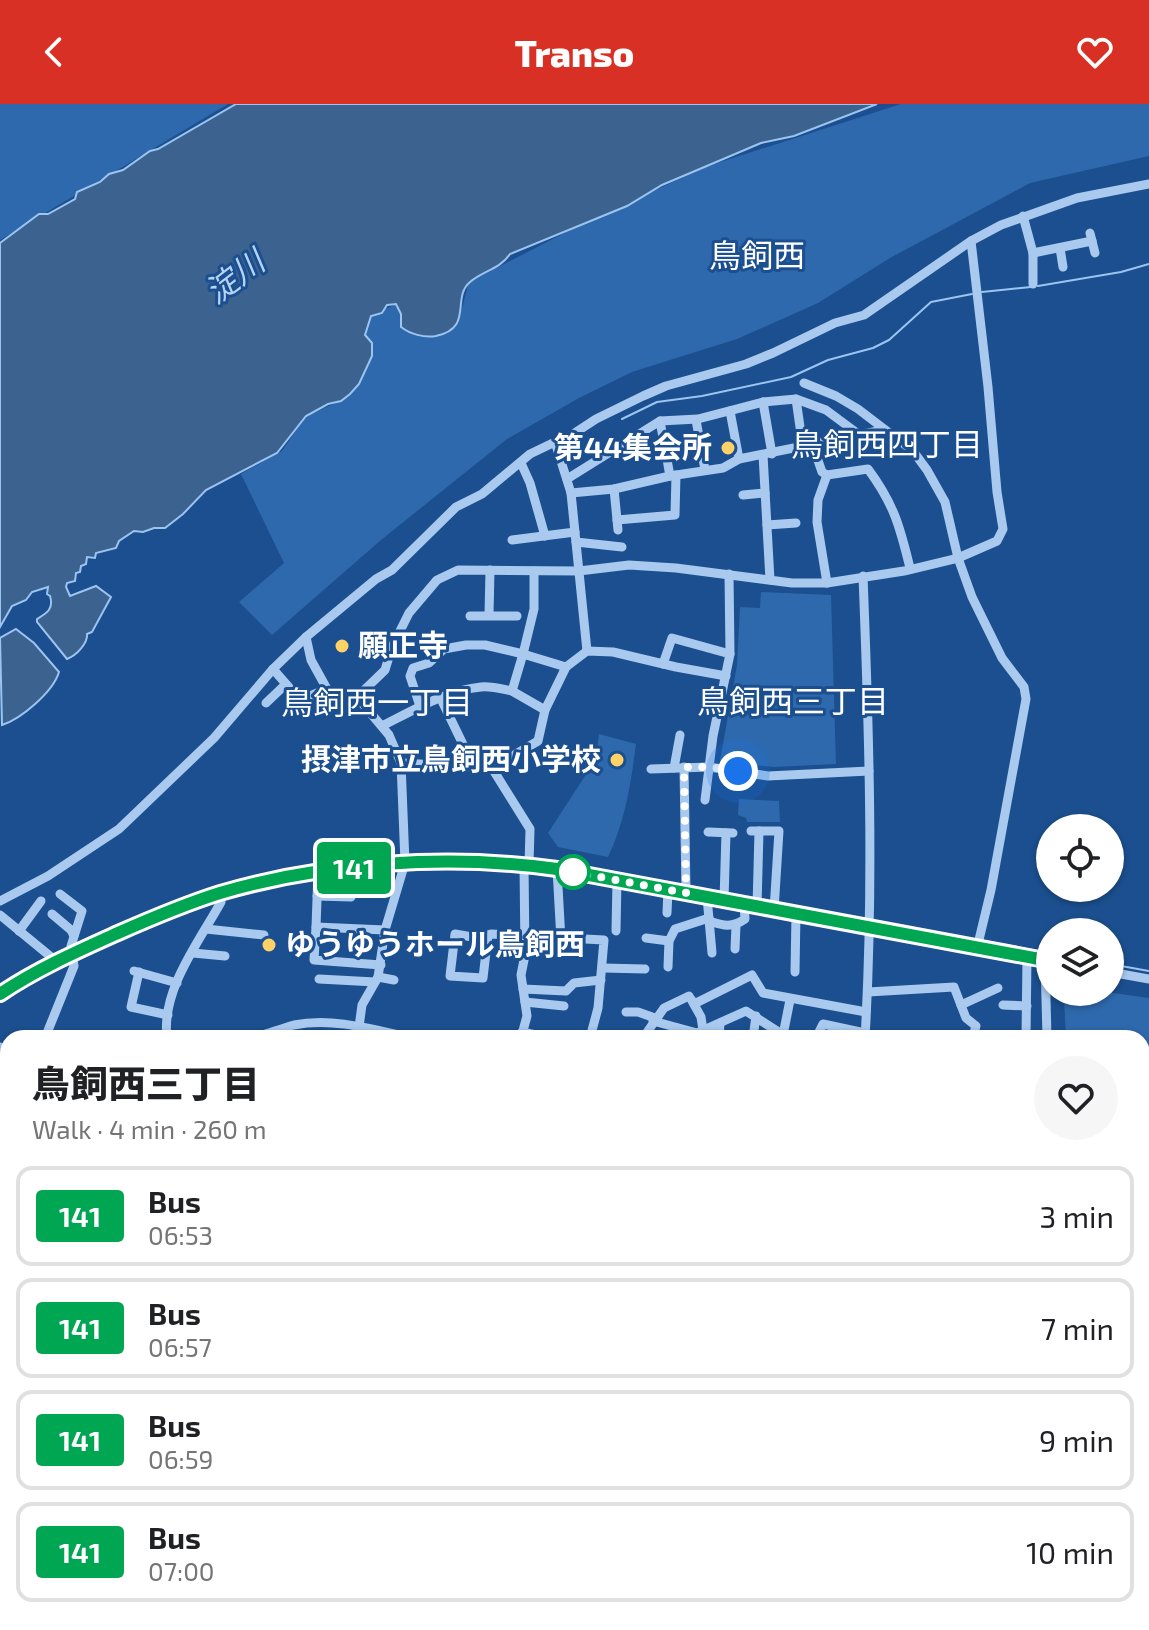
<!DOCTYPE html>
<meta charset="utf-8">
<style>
:root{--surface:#fff;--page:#f6f6f6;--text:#202124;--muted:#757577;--line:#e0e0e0;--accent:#d93025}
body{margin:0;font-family:"Exo 2","Noto Sans JP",sans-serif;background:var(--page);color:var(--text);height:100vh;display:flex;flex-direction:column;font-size:30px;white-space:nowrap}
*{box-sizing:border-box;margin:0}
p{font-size:26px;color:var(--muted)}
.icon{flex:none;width:44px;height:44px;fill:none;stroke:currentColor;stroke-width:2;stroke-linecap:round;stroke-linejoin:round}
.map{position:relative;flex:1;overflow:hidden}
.sheet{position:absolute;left:0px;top:926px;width:1150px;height:600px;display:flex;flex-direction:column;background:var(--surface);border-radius:24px 24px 0 0;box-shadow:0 2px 6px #0004}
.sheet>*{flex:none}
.badge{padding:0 16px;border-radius:6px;font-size:28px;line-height:52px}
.controls{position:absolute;left:1036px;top:710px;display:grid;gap:16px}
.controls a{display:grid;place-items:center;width:88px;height:88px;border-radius:50%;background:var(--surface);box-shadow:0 2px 6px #0004;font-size:40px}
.you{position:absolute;width:40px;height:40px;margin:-20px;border:6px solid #fff;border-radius:50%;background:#1a73e8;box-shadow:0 0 0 12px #1a73e833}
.map>.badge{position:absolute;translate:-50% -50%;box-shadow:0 0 0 4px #fff}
.round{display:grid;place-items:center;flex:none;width:84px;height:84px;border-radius:42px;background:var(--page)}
.summary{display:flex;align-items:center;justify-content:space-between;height:136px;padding:0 32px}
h1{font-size:38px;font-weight:800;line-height:60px}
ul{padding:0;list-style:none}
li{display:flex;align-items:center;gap:24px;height:100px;margin:0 16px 12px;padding:0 16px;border:4px solid var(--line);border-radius:16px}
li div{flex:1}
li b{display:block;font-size:30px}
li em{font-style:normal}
li .badge{min-width:88px;font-weight:700;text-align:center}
header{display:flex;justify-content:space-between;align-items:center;height:104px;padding:0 32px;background:var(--accent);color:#fff;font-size:36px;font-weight:800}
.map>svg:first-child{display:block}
.green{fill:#2e69ad}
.water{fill:#3c6290;stroke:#9cc4f0;stroke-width:2}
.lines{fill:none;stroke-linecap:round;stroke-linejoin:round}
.stream{stroke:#9cc4f0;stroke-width:2}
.river{stroke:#3c6290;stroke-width:14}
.minor{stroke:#a9c9ee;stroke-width:9}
.major{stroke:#f0f6ff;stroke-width:11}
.line-casing{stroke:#fff;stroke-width:18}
.line{stroke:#00a651;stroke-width:12}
.walk{stroke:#fff;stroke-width:8;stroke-dasharray:0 14.4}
.poi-dot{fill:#ffd166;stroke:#1b4f8f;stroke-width:3}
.stop-dot{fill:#fff;stroke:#00a651;stroke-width:4}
.labels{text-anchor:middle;stroke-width:6;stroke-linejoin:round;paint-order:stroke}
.poi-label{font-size:30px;font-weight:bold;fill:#fff;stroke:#1b4f8f;text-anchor:end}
.neighbourhood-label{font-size:32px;fill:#fff;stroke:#1b4f8f}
.water-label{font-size:32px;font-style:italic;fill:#b5d3f5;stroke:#1b4f8f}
</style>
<header><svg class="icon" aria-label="back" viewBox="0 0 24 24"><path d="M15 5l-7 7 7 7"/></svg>Transo<svg class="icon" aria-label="heart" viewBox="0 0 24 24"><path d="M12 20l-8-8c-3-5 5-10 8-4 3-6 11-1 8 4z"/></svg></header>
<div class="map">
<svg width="1149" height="1526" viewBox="0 0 1149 1526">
<rect width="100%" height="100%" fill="#1b4f8f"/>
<g class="green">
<polygon points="0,0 228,0 0,136"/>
<polygon points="901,0 1149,0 1149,52 1030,79 890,154 818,199 737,235 632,268 579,294 507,335 381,436 272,531 239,498 284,459 241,370 282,347 306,312 341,297 371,212 396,200 401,210 459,215 469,178 588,117 708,62"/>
<polygon points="761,488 831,491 836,660 774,663 720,657 737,561 740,503 760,504"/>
<path d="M599,630L636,640C631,679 625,718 608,753L558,743L548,729L596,655Z"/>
<polygon points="739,695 779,697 780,718 747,718 746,714 738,711"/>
<polygon points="1070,888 1106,888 1149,894 1149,970 1142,970 1142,934 1066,934 1064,893"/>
<polygon points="501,1518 611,1518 613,1526 503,1526"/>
</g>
<g class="water">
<path d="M236,0H877L794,32L761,39L662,81L627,102L510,150C500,165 483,167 470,178C451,194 474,224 436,232C424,234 410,230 401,223V210L396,200L387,201L382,209L371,212L365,231L372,239V252L359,280L350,290L341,297L328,300L306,312L277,349L206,386L183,410L165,424H154L143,428L134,427L119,437L116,444L96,449L95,454L87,453L86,460L81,462L80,468L76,469L75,477L67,479L66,483L70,492L96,482L111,493L92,528L87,530C88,539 77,551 67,555L37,518V515C47,509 54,505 50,492L47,490L48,483L32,488L26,496L12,502L0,523V139L39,110H48L75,95L77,88L100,78L109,70L123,66L150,47L158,45Z"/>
<path d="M16,525L34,539L59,568C53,588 21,615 2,621L0,534Z"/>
</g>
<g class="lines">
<g class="stream">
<polyline points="1038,182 1121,168 1149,160"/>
<polyline points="982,188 1031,183"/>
<polyline points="622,315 657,298 702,292 791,273 828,256 873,244 889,236 931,198 972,190"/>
<polyline points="983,837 1050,849"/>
<polyline points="1110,860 1149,867"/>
</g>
<g class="river">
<polyline points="1149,1215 1145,1222 1149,1227"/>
<polyline points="1117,1526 1130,1518"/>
</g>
<g class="minor">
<polyline points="1023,112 1033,149 1033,180"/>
<polyline points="1090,129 1095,149"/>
<polyline points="1060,144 1063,163"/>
<polyline points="1033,149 1092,137"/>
<polyline points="804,279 836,292 858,305 913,347 927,366 945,398 958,454 972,493 1002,554 1024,583 1026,595 991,786 977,844"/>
<polyline points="796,295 803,344"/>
<polyline points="763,298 772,350"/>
<polyline points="730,307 739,355"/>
<polyline points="696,316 705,366"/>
<polyline points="555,338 571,389 587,547"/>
<path d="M813,342L822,368L827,371L868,365C894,400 900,423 910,464"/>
<polyline points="763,351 770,476"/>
<polyline points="521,359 530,379 545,432"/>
<polyline points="670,372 660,317 698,315 763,298 796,295 826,306 861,332"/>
<polyline points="567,375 660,317"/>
<polyline points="614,385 618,426"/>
<polyline points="571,389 614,385 670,372 723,364 739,355 883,326"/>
<polyline points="743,391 765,389"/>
<polyline points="617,416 675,411 676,371"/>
<polyline points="767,421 796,419"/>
<polyline points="512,436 575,428"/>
<polyline points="576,438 622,443"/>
<path d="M863,472C869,626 874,781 865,934"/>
<polyline points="827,479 817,418 818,396 827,371"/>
<polyline points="489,511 490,466"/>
<polyline points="470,512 517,512"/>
<polyline points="306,533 311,556 327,585"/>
<polyline points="663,560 672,534 730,550"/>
<polyline points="273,565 300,596 327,585 337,597 351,591 357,593"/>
<polyline points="512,587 545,606"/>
<polyline points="441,595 474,663"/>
<polyline points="266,599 286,580"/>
<polyline points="420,602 410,572 413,564 429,559 444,545 466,541 485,541 523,550 534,505 534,467"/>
<path d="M382,622C412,607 447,586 481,583C491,582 502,585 512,587L523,550L566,563"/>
<polyline points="401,659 492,664"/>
<polyline points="684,663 686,789"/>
<polyline points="674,664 680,631"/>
<polyline points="651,665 709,663 768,672 869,667"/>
<polyline points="705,696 713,632 730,550 729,470"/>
<polyline points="751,727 779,727 774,806"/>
<polyline points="708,728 733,729"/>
<polyline points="529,761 530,725 492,664 538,637 545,606 566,563 587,547 613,548 676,563 726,572"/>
<polyline points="557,765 561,836"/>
<polyline points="317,792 351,793"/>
<polyline points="707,793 712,849"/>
<polyline points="724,796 726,729"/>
<polyline points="0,797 48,772 119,725 214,634 273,565 306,533 376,475 392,466 456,403 482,390 530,350 555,338 564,336 596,315 643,292 666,282 746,260 773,249 835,219 864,211 971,137 1001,121 1077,94 1149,80"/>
<polyline points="757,803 759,727"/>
<polyline points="667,809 668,785"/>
<polyline points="52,810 71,826 74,832"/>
<polyline points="0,811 56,857"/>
<path d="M709,817C724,822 732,824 745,815L744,800"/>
<polyline points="316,823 318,768"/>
<polyline points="206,825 264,831"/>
<polyline points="19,827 41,797"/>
<polyline points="616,827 617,776"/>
<polyline points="488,831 483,874 450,872 455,830 478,834 491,830 604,836 598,904 590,934"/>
<polyline points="646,834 669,837"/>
<polyline points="735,845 736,821"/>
<polyline points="193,849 225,852"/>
<polyline points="1045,856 1047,934"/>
<polyline points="381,861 314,856 316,823 385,826"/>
<polyline points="668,863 669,837 675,825 709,814"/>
<polyline points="603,864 645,865"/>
<polyline points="134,867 177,879"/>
<polyline points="139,868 131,903 168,911"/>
<polyline points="795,868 796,810"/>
<polyline points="1110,868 1149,875"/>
<polyline points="378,873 394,876"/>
<polyline points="319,875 375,878"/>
<polyline points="523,885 566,887 574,879 601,876"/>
<polyline points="868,888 954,883 966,914 976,922 973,932"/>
<path d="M0,890C35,866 74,848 113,831C148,816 183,800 220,790C327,758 447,750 557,765L1050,857"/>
<polyline points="691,895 701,913 703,926"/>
<polyline points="525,898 564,902"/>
<polyline points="694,900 752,871 763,889 866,908"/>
<polyline points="961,901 998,884"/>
<polyline points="1003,901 1027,902"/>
<polyline points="626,908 638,908 655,914"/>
<polyline points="653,917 697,929 746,907 788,934"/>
<polyline points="359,923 362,901 378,873 385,826 405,759 401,659 389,631 357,593 385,566 392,543 409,509 437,476 458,466 579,467 629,461 676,464 792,479 827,479 904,467 958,454 997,437 1003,425 997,388 988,283 971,137"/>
<polyline points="522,928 550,934"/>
<polyline points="783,931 790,896"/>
<polyline points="45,934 74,862 71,842 82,807 60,790"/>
<path d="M167,934C161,886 199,838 221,798V789"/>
<path d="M252,934C266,931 279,925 294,921C333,913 375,926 412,934"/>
<polyline points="521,934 527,912 521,871 525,851 524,760"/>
<polyline points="643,934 664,904 689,892"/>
<polyline points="719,934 720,919"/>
<polyline points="753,934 756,912"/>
<polyline points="816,934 823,920 865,929"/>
<polyline points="1026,934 1027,852"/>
<polyline points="0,943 8,950"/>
<polyline points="0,970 8,966"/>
<polyline points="0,1026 8,1025"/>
<polyline points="0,1094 8,1092"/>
<polyline points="5,1156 8,1157"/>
<polyline points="1142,1270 1149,1269"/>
<polyline points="1142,1322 1149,1327"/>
<polyline points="0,1336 8,1340"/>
<polyline points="1142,1393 1149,1389"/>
<polyline points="1142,1428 1149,1432"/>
<polyline points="1142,1466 1149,1462"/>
<polyline points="1142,1513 1149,1469"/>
<polyline points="74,1518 76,1526"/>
<polyline points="157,1518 159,1526"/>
<polyline points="241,1518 243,1526"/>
<polyline points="276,1518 278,1526"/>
<polyline points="310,1518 312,1526"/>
<polyline points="376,1518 378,1526"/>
<polyline points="411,1518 413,1526"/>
<polyline points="488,1518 490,1526"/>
<polyline points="636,1518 637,1526"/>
<polyline points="916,1518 921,1526"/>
<polyline points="346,1523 370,1518"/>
<polyline points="10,1526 36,1518"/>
<polyline points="324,1526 345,1521"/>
<polyline points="729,1526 729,1518"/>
<polyline points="794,1526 794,1518"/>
<polyline points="861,1526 887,1518"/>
<polyline points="1047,1526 1050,1518"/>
<polyline points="1133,1526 1140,1518"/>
</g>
<g class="major">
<polyline points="1142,1142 1149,1140"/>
<polyline points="0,1441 8,1439"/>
</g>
</g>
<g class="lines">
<defs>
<path id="line" d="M0,890C37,865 78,847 118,829C152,814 185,800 220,789C325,758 448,750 557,765L1050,857"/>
</defs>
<use href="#line" class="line-casing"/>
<use href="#line" class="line"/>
<polyline class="walk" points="573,768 686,789 684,663 709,663 738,667"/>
</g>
<g class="poi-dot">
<circle cx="728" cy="344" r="8"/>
<circle cx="342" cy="542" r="8"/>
<circle cx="617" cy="656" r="8"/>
<circle cx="269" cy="841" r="8"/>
</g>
<circle class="stop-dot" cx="573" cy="768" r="16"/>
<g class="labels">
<g class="poi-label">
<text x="712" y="354">第44集会所</text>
<text x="358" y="552" text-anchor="start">願正寺</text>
<text x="601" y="666">摂津市立鳥飼西小学校</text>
<text x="285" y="851" text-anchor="start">ゆうゆうホール鳥飼西</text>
</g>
<g class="neighbourhood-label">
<text x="757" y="163">鳥飼西</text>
<text x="887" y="352">鳥飼西四丁目</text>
<text x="793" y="609">鳥飼西三丁目</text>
<text x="377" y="610">鳥飼西一丁目</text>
</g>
<g class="water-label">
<text transform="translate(235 173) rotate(-37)" y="11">淀川</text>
</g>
</g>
</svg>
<div class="controls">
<a><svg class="icon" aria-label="locate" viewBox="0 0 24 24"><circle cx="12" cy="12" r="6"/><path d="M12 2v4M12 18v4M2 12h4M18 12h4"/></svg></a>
<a><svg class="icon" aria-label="layers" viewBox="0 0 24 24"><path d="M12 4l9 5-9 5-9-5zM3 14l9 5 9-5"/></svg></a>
</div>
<div class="you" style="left:738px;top:667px"></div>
<b class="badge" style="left:354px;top:764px;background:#00a651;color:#fff">141</b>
<section class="sheet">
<div class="summary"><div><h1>鳥飼西三丁目</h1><p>Walk · 4 min · 260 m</p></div><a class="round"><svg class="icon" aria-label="heart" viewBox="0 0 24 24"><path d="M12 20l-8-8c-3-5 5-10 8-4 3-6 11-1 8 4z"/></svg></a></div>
<ul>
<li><span class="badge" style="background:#00a651;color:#fff">141</span><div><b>Bus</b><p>06:53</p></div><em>3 min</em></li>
<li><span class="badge" style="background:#00a651;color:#fff">141</span><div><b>Bus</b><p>06:57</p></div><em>7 min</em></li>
<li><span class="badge" style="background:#00a651;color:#fff">141</span><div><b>Bus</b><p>06:59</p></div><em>9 min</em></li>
<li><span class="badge" style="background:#00a651;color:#fff">141</span><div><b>Bus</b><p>07:00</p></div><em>10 min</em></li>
</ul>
</section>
</div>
